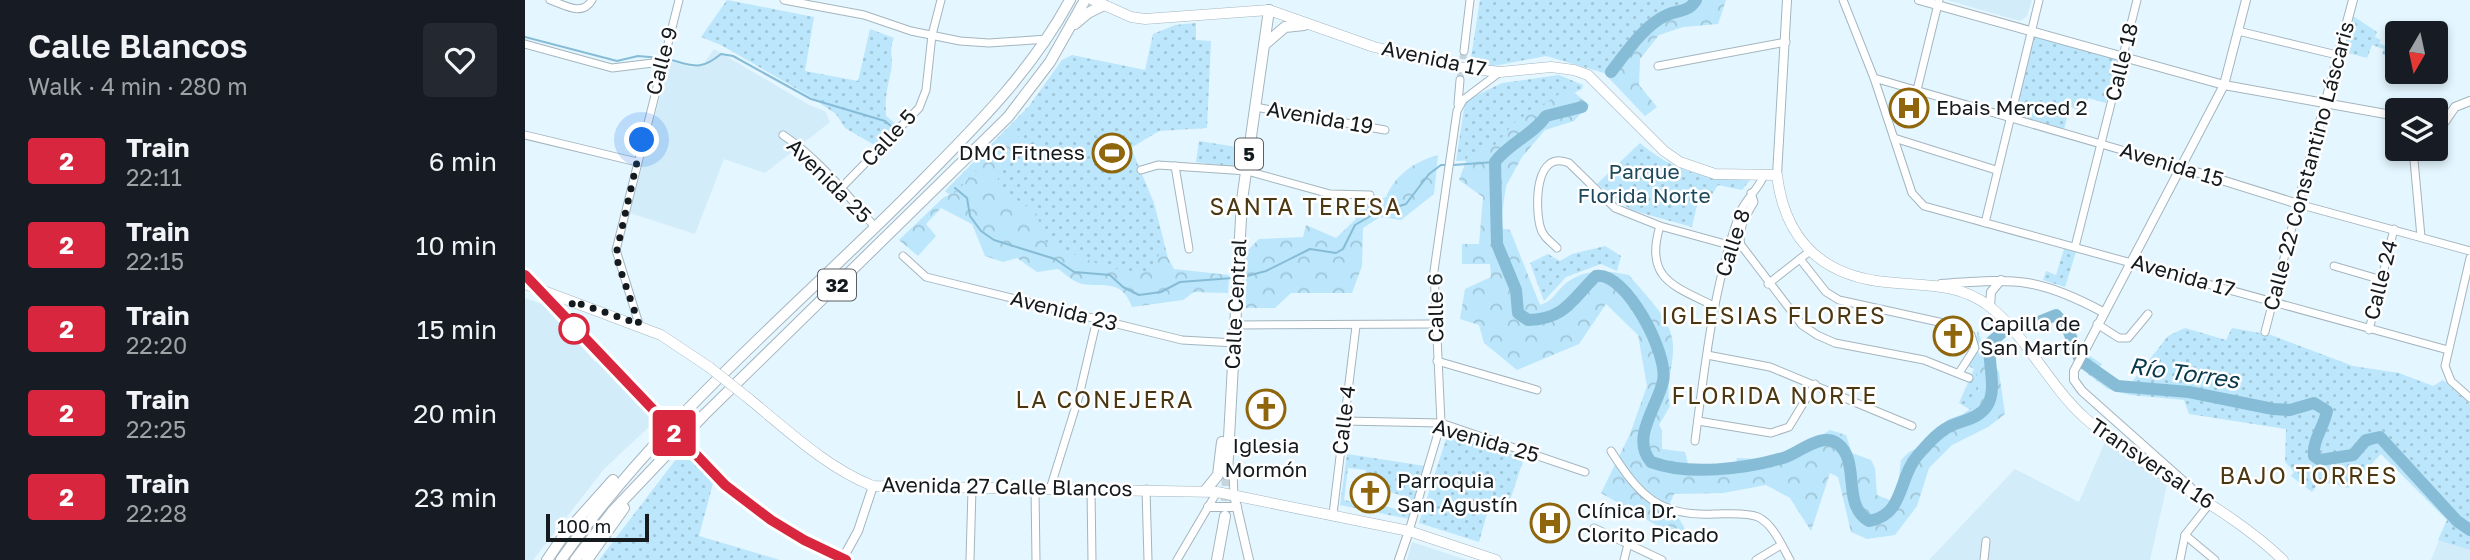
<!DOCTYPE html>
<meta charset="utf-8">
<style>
:root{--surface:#171b24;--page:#242831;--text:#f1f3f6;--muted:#9ea1a6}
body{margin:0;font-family:"Golos Text",sans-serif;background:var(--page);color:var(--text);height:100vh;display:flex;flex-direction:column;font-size:26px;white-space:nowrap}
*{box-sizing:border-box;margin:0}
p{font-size:23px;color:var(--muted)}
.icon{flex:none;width:38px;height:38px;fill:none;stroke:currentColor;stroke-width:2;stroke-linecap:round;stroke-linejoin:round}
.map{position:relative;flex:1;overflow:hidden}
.sheet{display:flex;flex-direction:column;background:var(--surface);width:525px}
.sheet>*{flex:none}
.badge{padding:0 14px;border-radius:5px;font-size:24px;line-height:46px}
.needle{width:46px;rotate:189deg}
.fabs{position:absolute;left:1860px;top:21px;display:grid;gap:14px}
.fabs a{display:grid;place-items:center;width:63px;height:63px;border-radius:7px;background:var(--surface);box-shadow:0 4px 10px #0003;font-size:35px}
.scale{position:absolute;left:21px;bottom:18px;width:103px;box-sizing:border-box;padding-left:7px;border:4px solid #141a1d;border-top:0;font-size:19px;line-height:24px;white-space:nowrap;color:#141a1d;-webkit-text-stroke:5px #fff;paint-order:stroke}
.you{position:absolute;width:35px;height:35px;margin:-18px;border:5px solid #fff;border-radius:50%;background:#1a73e8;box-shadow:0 0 0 10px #1a73e833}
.map>.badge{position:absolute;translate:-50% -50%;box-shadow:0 0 0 4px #fff}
.round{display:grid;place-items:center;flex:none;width:74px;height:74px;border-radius:7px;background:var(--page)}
.summary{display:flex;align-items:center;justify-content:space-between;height:119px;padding:0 28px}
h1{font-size:33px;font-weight:600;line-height:52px}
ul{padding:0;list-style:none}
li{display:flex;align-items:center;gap:21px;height:84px;padding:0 28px}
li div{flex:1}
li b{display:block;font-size:26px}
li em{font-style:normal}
li .badge{min-width:77px;font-weight:700;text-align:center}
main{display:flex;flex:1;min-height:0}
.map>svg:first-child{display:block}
.built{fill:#d2ecf9}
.green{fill:url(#green-dots);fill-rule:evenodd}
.forest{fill:url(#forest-crowns)}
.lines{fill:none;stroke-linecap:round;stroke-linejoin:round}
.stream{stroke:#86bcd6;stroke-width:2}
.river{stroke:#86bcd6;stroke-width:12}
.minor-tunnel{stroke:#c5d5dd;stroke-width:7;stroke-dasharray:7 3.5;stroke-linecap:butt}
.primary-tunnel{stroke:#c5d5dd;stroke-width:10;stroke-dasharray:10 5;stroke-linecap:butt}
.minor-casing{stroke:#a4b5be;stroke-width:9}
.tertiary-casing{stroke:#a4b5be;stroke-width:10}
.secondary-casing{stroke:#a4b5be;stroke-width:11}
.primary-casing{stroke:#a4b5be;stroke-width:12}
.trunk-casing{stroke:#a4b5be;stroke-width:12}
.minor{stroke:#fff;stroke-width:7}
.tertiary{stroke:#fff;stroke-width:8}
.secondary{stroke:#fff;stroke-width:10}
.primary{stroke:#fff;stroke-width:10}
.trunk{stroke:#fff;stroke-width:10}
.rail{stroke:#333b3e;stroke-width:2;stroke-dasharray:12 12;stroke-linecap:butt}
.secondary-bridge-casing{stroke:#a4b5be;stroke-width:11;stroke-linecap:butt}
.secondary-bridge{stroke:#fff;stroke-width:10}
.line-casing{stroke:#fff;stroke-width:16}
.line{stroke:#d7263d;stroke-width:10}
.walk{stroke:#141a1d;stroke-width:7;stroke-dasharray:0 12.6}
.stop-dot{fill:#fff;stroke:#d7263d;stroke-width:3.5}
.labels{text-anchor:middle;stroke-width:5;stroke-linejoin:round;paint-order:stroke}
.shield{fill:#fff;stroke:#5a5f61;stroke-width:2}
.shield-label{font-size:19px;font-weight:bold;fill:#141a1d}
.street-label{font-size:21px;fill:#141a1d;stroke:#fff}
.poi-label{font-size:21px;fill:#141a1d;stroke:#fff;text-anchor:start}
.park-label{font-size:21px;fill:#1d495d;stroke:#fff}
.neighbourhood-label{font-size:23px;letter-spacing:2px;fill:#4b3711;stroke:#fff}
.water-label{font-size:23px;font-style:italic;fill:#08384b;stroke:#fff}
</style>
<main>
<section class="sheet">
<div class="summary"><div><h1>Calle Blancos</h1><p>Walk · 4 min · 280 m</p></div><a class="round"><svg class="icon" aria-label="heart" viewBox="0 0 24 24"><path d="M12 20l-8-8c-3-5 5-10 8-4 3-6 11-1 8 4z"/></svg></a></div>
<ul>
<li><span class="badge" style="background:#d7263d;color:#fff">2</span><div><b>Train</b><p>22:11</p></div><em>6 min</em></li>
<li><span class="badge" style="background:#d7263d;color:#fff">2</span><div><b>Train</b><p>22:15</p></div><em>10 min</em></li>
<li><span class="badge" style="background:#d7263d;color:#fff">2</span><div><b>Train</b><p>22:20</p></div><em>15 min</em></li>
<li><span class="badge" style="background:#d7263d;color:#fff">2</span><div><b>Train</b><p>22:25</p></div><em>20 min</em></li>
<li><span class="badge" style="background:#d7263d;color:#fff">2</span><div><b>Train</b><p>22:28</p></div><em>23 min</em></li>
</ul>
</section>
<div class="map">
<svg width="1945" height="560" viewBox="0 0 1945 560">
<defs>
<pattern id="green-dots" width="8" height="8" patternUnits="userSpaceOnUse" patternTransform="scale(1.75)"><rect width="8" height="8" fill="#bbe6fb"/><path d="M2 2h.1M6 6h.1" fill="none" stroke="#a0c5d7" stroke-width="1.8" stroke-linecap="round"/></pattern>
<pattern id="forest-crowns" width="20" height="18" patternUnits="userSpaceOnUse" patternTransform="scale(1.75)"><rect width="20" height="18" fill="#bbe6fb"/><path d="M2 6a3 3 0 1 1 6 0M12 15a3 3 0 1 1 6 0" fill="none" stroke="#a0c5d7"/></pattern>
</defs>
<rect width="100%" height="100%" fill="#e4f6ff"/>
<g class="built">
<polygon points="1422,0 1507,0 1502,16 1495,21"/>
<polygon points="189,49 284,105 300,111 305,122 240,173 199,159 170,234 105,213 144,61 166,67 178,65"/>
<polygon points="0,298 19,305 70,362 73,360 130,421 79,469 8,560 0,560"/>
<polygon points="1580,442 1642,485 1625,560 1404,560 1490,469 1554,502"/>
<polygon points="1922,520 1945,538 1945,560 1906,560"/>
<polygon points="887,542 942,560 882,560"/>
</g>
<g class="green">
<path d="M202,0L289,17L280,71L333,81L345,29L369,38C363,51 369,59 366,71C362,90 360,96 361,116L371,124L351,146L320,128L311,114L286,97L196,45L176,37Z"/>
<polygon points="955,0 1162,0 1159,8 1131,14 1079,73 1021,56 969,66 945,64"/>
<polygon points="1828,16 1852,32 1850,37 1856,40 1854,43 1867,49 1864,57 1857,54 1859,49 1847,45 1842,58 1820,52"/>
<polygon points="671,23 671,40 686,41 682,128 634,131 606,148 629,203 646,270 610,277 471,233 420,191 504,106 537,60 547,55 620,70 628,34 650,25"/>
<polygon points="1510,34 1594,58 1581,103 1563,98 1559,111 1545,107 1539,129 1489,114"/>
<polygon points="1034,75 1058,85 1057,89 1013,111 966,160 931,161 940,102 944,99 977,83"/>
<polygon points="674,141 718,148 716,168 671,162"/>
<path d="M1115,143C1149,172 1182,180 1226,179L1217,190L1193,185L1182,202L1173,200L1167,227L1106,210L1072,184Z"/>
<polygon points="1080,246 1096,256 1092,271 1076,264 1041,277 1019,301 1005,263 1023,254 1035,261 1047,254"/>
<polygon points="1539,249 1551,252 1540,287 1518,280 1521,271 1531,275"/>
<polygon points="1660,328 1701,340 1707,328 1746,335 1828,366 1874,373 1908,386 1918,380 1945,404 1945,550 1913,540 1922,520 1856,454 1823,488 1806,483 1792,485 1787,492 1766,476 1769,472 1760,462 1761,429 1664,414 1659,400 1605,395 1583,389 1552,366 1562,354 1577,364 1573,369 1590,380 1607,382 1643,336"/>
<polygon points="1453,331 1458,346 1451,413 1434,403 1449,369 1437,362 1449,344"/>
<polygon points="923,433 999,458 985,500 967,496 954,542 894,523"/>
<polygon points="158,450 188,483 174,536 255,560 74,560"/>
<path d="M822,454L900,466L884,519L815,505ZM823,468L841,470L840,475L858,481L856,489L884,498L881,512L846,502L845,506L819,500Z"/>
</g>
<g class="forest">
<polygon points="1162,0 1201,0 1193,24 1158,27 1134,35 1115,59 1114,85 1132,107 1120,116 1079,73 1131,14 1159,8"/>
<path d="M1044,88L1064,105L1049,121L1020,130L997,157L981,186L975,228L985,230L1015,305C1028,301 1031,292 1040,284C1059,268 1081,270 1104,275C1119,294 1147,319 1148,345C1149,366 1140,385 1145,406L1134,425L1137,430V449L1160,452L1165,471H1180L1194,465L1209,470L1212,458L1256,460L1305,430L1321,435L1327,453L1346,460L1350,468L1352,495L1367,501L1373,485L1376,460L1384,452L1401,444L1422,420L1438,414L1450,405L1454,390L1450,363L1454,341L1474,372L1480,414L1463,427L1427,445L1404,468L1392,506L1370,535L1342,539L1326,532L1313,477L1305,473L1286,531L1265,498L1241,485L1198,493L1149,494L1145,503L1160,529L1150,536L1076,493L1105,434L1122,386L1113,335L1081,304L1054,344L992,370L959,343L954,325L935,319L940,289L966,277L965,264H937V244H954L958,197L934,180L944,153L968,147L991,121Z"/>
<path d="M486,133L497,138L470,184L512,214L519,241C558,257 583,274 627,271L637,247L649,269L704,275L703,293L669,292L658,300L607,307C596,274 570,291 552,282C545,279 539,273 533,269L512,272L492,258L478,262L460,256L447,224L416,208L401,224L411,236L393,256L374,240L419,197L431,192Z"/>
<path d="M913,155L909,194L876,220L855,217L838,228L837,266L827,293H766L750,308H721V252L734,239L778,237L781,225L811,238L830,220L834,207L861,197C871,174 889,162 913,155Z"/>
</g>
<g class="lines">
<g class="stream">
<polyline points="0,37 92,61 113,56 136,58"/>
<path d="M142,59C168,65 174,72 196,54L208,56L286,99L360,121L367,127"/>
<polyline points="928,165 970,162"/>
<polyline points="430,188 442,198 445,216 456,231 469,240 530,259 549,272 585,275 598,287 614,295 636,292 655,282 708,278"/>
<polyline points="718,277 741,271 785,249 811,253 818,249 830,225 849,214 881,204 904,174 916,165 922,165"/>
</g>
<g class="river">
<path d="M1086,72C1101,53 1119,25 1142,15C1153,10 1164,12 1171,0"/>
<path d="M1057,107L1021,116C1008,135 984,143 970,162L972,244L991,290L993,313L1003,320C1041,319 1047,299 1071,276C1101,271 1144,355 1138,381C1133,406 1105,438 1126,462C1164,476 1220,469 1258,458C1273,454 1297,431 1313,444C1336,462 1316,505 1344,521C1380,515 1373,477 1393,455C1401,446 1410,435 1420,429C1434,420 1452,421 1462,406C1473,389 1462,362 1465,343L1481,329L1511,323L1531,315L1542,327L1555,360L1592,386L1664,392L1748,409L1765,410L1789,403L1802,411C1799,427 1787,441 1789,456L1795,460L1828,455L1841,440L1855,437L1932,521L1945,530"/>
</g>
<polyline class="minor-tunnel" points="935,80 939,51"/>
<polyline class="primary-tunnel" points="700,516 702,474"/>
<defs>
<g id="minor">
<path d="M25,0C40,5 57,17 67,0"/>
<polyline points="259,0 339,15 386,31 435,41 464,43 522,39"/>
<polyline points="1318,0 1349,78 1387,193 1399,206 1923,350"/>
<polyline points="1713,31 1812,55"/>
<polyline points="0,44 87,68 136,62"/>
<polyline points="939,51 945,0"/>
<polyline points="1133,66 1261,42"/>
<polyline points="1349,78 1655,167"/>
<polyline points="1392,90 1414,0"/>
<polyline points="933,104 935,80"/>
<polyline points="730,107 860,130"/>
<polyline points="0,135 112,162"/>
<path d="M258,135C294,159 322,195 350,227"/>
<polyline points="1369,138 1471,170"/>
<polyline points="1888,149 1896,237"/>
<polyline points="650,166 664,249"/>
<polyline points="616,170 633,165 722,171 805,194 845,195"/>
<polyline points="316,188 394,108 401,90 407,35 416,0"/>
<path d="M1226,193L1229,202C1221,216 1212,229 1216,245L1277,325L1292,335L1310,343L1399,360L1444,378"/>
<polyline points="1460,223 1514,0"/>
<path d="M1135,226C1119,278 1148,286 1189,306"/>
<polyline points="1550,247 1612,0"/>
<path d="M1032,248C1025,241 1017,236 1015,226C1010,205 1010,149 1044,163L1090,208L1135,226L1204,245"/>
<polyline points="378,256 401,277 657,340 710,343"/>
<polyline points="1945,258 1920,366 1926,381 1945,398"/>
<polyline points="1275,259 1301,292 1314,300 1423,324 1446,335 1450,348 1434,373"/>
<polyline points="1809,266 1857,280"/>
<polyline points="1243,284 1285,251"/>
<polyline points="114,324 91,250 154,0"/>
<polyline points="1572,324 1594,338 1603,338 1623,314"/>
<polyline points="711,325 909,324"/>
<polyline points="1844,330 1869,229"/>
<polyline points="1740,332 1773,204 1945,251"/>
<polyline points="1182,355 1245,367 1387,426"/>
<polyline points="912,361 1012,390"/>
<polyline points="819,421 916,423 1060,472"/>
<polyline points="1173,421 1246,433 1264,427 1290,384"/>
<path d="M1170,441C1180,365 1188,288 1214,215C1219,200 1234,189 1239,175"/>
<path d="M1086,451C1114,495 1134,517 1189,514C1201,514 1222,512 1233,517C1248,524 1257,546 1265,560"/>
<polyline points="708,473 709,495"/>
<polyline points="510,489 511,560"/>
<polyline points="525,489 554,396 572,319"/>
<polyline points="566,489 567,560"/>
<polyline points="621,489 623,560"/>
<polyline points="808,514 831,326"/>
<polyline points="1069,528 1137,560"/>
<polyline points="884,531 916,423 909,271 932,111 938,100 975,72"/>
<polyline points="1660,535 1690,560"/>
<polyline points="445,560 447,489"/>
<polyline points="652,560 692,492"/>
<polyline points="1099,560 1103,544"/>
<polyline points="1231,560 1256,545"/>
<polyline points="1459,560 1461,541"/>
<polyline points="1655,560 1660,535 1685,503"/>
</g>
<g id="tertiary">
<polyline points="1394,0 1699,85 1872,116"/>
<polyline points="1911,123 1919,123 1930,107 1945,101"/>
<polyline points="1655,167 1773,204 1828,0"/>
<polyline points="1252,175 1262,0"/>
<path d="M1416,284C1490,279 1511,276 1578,312"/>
<polyline points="1465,307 1466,292 1476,280"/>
<polyline points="1666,488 1557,391 1549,380 1549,371 1699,85 1721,0"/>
<polyline points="709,495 724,560"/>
<polyline points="683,507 712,507"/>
<polyline points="317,560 333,531 348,486"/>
<polyline points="874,560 884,531"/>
</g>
<g id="secondary">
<path d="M568,0L606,17L620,19L744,10L849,47L932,67L975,72L1026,67L1049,70L1063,75L1139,151L1155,162L1190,174L1252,175C1259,234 1291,272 1352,281C1391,287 1430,280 1464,306C1499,333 1525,387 1560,418C1621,473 1699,503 1758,560"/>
<polyline points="0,284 136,335 184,367"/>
<path d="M223,398C261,429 302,468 348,486L692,492L884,531L971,560"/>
</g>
<g id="primary">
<polyline points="739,45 760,27 779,25"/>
<polyline points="702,474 717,200 744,10"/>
<polyline points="680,491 693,475 697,442"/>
<polyline points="692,560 700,516"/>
</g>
<g id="trunk">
<polyline points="550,24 563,13 579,5"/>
<polyline points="22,560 39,535 88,480"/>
<path d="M36,560C133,422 264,314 383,195C443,134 504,76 545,0"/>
<polyline points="50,560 87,512 179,415 483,117 525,62 560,0"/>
<polyline points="62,560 99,508"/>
</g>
</defs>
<use href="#minor" class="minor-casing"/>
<use href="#tertiary" class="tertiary-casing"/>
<use href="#secondary" class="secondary-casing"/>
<use href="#primary" class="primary-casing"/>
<use href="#trunk" class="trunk-casing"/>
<use href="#minor" class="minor"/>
<use href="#tertiary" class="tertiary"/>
<use href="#secondary" class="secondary"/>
<use href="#primary" class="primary"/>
<use href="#trunk" class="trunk"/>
<path class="rail" d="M0,276L200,485C238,517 277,538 321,560"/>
<defs>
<polyline id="secondary-bridge" points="184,367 223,398"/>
</defs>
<use href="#secondary-bridge" class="secondary-bridge-casing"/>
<use href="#secondary-bridge" class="secondary-bridge"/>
</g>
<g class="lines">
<defs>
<polyline id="line" points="0,275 200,485 246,520 279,540 321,560"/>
</defs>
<use href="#line" class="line-casing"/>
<use href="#line" class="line"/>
<polyline class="walk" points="49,329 47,301 114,324 93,263 92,250 117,140"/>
</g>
<defs>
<symbol id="hospital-ring" viewBox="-11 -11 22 22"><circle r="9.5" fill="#fff" stroke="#8f660b" stroke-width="1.5"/><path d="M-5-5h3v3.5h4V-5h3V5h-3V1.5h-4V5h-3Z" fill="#8f660b"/></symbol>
<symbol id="stadium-ring" viewBox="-11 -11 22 22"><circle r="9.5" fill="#fff" stroke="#8f660b" stroke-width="1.5"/><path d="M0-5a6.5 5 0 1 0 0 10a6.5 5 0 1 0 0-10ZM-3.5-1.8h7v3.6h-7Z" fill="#8f660b"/></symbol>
<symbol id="church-ring" viewBox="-11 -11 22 22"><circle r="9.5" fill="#fff" stroke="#8f660b" stroke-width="1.5"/><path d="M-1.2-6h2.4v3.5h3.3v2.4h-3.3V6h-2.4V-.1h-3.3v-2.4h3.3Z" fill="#8f660b"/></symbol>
</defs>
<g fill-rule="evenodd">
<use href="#hospital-ring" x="1362" y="86" width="44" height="44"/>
<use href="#stadium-ring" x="565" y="131" width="44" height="44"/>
<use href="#church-ring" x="1406" y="314" width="44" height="44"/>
<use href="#church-ring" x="719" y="387" width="44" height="44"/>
<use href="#church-ring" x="823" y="471" width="44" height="44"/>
<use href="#hospital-ring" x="1003" y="501" width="44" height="44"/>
</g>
<circle class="stop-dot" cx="49" cy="329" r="14"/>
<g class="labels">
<g class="shield">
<rect x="710" y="138.5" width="28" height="31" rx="5"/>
<rect x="293" y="269.5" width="38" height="31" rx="5"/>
</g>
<g class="shield-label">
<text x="724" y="161">5</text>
<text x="312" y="292">32</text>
</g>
<g class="street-label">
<text transform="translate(909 59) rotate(12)" y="7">Avenida 17</text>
<text transform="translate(137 61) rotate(-75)" y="7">Calle 9</text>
<text transform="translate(1597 62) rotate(-76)" y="7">Calle 18</text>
<text transform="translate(795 118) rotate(10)" y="7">Avenida 19</text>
<text transform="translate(364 138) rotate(-47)" y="7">Calle 5</text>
<text transform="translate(1647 165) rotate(17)" y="7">Avenida 15</text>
<text transform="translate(1784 166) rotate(-75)" y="7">Calle 22 Constantino Láscaris</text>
<text transform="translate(304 181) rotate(45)" y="7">Avenida 25</text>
<text transform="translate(1208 243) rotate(-72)" y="7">Calle 8</text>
<text transform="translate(1658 276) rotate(16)" y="7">Avenida 17</text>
<text transform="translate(1856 280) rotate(-76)" y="7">Calle 24</text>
<text transform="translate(711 304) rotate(-87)" y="7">Calle Central</text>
<text transform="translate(911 308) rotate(-91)" y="7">Calle 6</text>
<text transform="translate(539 311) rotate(14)" y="7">Avenida 23</text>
<text transform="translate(819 420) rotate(-83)" y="7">Calle 4</text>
<text transform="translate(961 441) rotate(16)" y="7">Avenida 25</text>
<text transform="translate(1627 464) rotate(34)" y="7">Transversal 16</text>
<text transform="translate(482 487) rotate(1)" y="7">Avenida 27 Calle Blancos</text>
</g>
<g class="poi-label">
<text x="1411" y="115">Ebais Merced 2</text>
<text x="560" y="160" text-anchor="end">DMC Fitness</text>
<text x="1455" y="331">Capilla de<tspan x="1455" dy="24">San Martín</tspan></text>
<text x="741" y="453" text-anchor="middle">Iglesia<tspan x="741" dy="24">Mormón</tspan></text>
<text x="872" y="488">Parroquia<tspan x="872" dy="24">San Agustín</tspan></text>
<text x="1052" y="518">Clínica Dr.<tspan x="1052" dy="24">Clorito Picado</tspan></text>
</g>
<g class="park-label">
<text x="1119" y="179">Parque<tspan x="1119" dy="24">Florida Norte</tspan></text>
</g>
<g class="neighbourhood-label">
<text x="781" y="215">SANTA TERESA</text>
<text x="1249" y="324">IGLESIAS FLORES</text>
<text x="1250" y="404">FLORIDA NORTE</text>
<text x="580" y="408">LA CONEJERA</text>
<text x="1784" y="484">BAJO TORRES</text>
</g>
<g class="water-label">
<text transform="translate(1659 373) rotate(8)" y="8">Río Torres</text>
</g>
</g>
</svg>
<div class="fabs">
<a><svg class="needle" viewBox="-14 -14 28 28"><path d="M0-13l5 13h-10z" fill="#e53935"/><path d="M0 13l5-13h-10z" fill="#9ea1a6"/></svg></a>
<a><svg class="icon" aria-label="layers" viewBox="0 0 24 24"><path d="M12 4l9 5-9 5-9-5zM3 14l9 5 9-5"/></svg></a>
</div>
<div class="scale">100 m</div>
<div class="you" style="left:117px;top:140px"></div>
<b class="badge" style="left:149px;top:433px;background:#d7263d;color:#fff">2</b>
</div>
</main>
